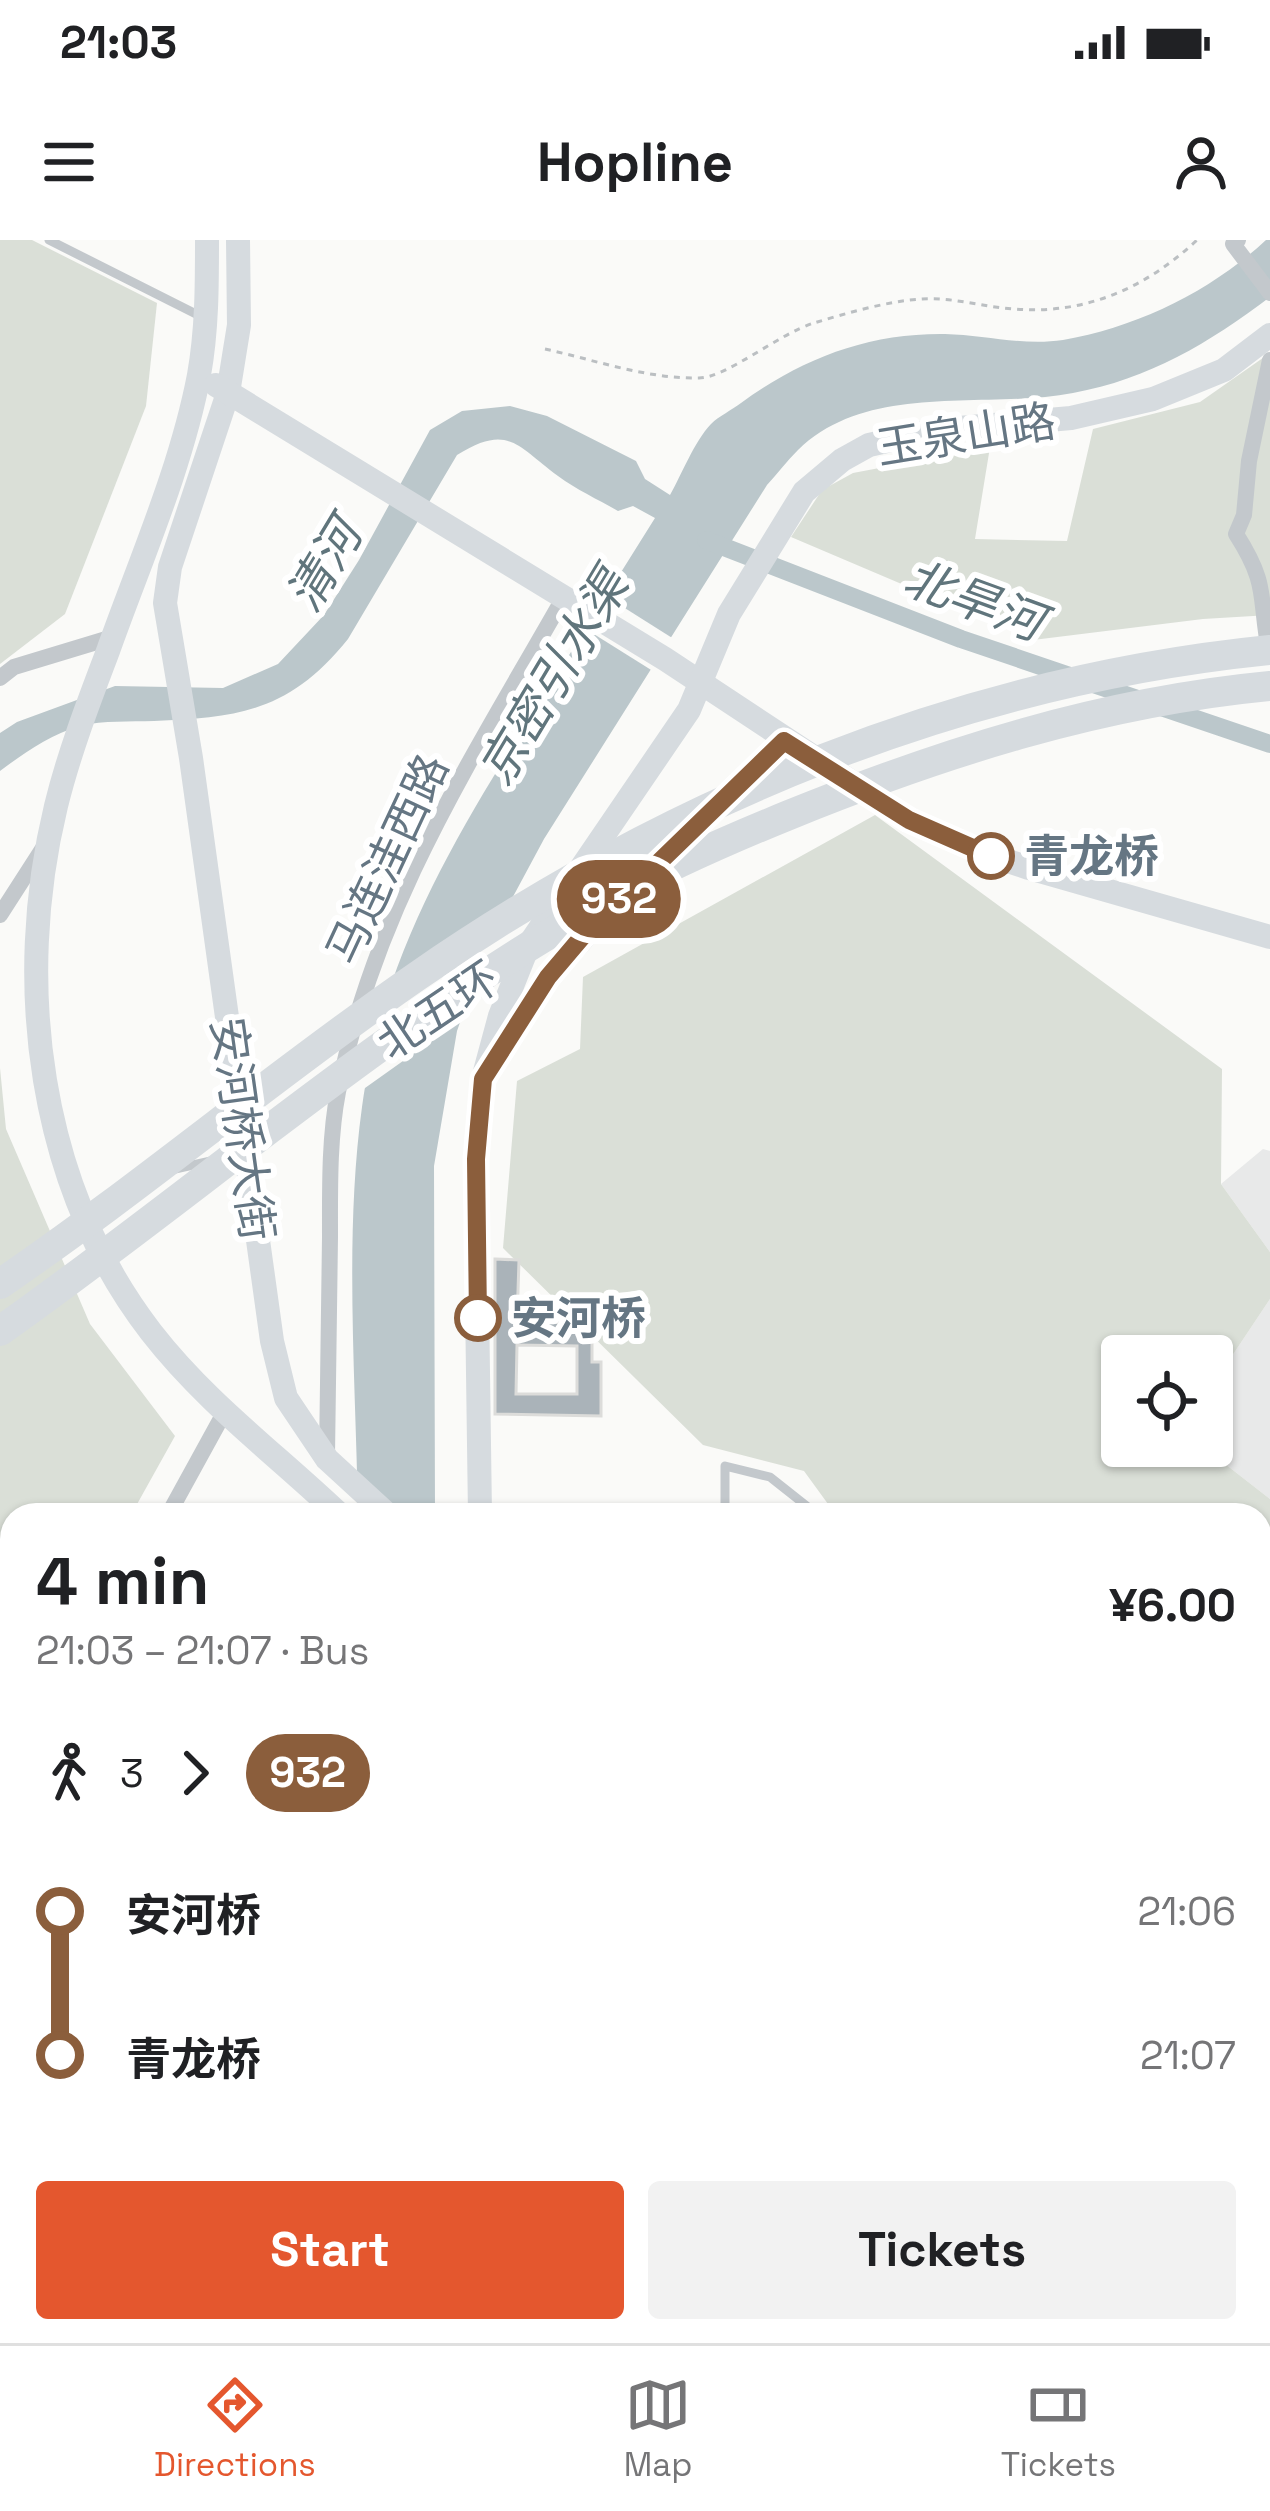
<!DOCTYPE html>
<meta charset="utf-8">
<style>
:root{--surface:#fff;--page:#f2f2f2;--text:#202124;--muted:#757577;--line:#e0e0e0;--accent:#e4572e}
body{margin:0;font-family:"Space Grotesk","Noto Sans SC",sans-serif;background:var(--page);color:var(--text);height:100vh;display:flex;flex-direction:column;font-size:45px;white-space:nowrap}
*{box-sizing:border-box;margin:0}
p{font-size:39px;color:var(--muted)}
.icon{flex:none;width:66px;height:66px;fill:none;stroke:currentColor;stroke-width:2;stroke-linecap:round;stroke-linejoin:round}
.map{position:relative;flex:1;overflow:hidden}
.drawer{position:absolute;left:0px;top:1263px;width:1272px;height:840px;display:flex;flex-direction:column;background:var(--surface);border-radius:36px 36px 0 0;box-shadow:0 3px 9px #0004}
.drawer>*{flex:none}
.badge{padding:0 24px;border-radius:39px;font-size:42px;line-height:78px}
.tools{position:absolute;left:1101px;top:1095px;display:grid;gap:24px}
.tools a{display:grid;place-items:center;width:132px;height:132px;border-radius:12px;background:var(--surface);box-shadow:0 3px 9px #0004;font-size:60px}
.map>.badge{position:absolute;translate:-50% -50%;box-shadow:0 0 0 6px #fff}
.legs{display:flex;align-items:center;gap:18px;height:132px;padding:0 36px;font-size:39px}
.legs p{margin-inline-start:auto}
.headline{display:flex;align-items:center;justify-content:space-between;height:204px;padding:0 36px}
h1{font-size:66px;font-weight:700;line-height:90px}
.action{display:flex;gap:24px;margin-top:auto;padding:24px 36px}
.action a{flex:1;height:138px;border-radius:12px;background:var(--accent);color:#fff;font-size:48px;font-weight:700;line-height:138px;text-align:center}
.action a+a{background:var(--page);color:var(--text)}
ul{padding:0 36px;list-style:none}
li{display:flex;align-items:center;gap:42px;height:144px;font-size:45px}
li i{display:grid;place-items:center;width:18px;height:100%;margin:0 15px;background:currentColor}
li i::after{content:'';width:30px;height:30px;margin:-15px;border:9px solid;border-radius:50%;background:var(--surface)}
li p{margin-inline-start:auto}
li:first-child i{background:linear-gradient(#0000 50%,currentColor 0)}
li:last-child i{background:linear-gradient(currentColor 50%,#0000 0)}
.status{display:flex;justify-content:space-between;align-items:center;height:84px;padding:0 60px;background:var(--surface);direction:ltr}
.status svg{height:33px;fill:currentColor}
header{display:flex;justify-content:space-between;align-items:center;height:156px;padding:0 36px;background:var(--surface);font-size:54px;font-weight:700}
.menu{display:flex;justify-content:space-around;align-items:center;height:168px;border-top:3px solid var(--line);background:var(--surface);font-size:33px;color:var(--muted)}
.menu a{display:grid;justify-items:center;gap:6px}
.menu .selected{color:var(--accent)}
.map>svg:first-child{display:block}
.built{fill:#e8e9e9}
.green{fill:#dadfd7}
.water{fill:#bbc7cb}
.pier{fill:#fafaf8}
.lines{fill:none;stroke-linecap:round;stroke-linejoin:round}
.canal{stroke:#bbc7cb;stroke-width:18}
.building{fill:#aab3b9;stroke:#dcdcda;stroke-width:3;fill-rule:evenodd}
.path{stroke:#bbbfc2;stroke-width:3;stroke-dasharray:6 6;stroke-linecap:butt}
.lane{stroke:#c3c8cc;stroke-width:9}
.street{stroke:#c3c8cc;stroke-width:16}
.secondary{stroke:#d6dbdf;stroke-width:24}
.highway{stroke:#d6dbdf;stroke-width:30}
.rail{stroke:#a2aab0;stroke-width:4.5;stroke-dasharray:18 9;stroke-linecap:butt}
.line-1-casing{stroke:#fff;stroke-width:27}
.line-1{stroke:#8b5e3c;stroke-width:18}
.stop-1-dot{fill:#fff;stroke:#8b5e3c;stroke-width:6}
.labels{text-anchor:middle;stroke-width:12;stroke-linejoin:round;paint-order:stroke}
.street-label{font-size:45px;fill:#657683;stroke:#fff}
.stop-label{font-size:45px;font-weight:bold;fill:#657683;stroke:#fff;text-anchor:start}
.water-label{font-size:48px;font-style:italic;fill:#60757c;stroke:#fff}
</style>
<div class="status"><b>21:03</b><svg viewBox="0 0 49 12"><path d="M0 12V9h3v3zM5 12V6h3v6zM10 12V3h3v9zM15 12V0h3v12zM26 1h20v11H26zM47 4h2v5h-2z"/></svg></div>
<header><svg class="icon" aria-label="menu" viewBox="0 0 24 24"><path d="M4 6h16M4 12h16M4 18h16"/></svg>Hopline<svg class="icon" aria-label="person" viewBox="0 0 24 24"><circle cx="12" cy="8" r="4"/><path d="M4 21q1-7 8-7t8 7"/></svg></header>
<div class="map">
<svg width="1270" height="2103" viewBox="0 0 1270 2103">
<rect width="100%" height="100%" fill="#fafaf8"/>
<g class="built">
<polygon points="1263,909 1270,911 1270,1012 1221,944"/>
<polygon points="1270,1059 1270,1259 1202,1206 1212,1206 1212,1146"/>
<polygon points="727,2091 1121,2091 1112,2103 695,2103"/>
</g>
<g class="green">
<polygon points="0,0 32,0 157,63 146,166 65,374 0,424"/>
<polygon points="1270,113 1270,375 1203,379 1033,400 791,297 822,250 853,233 990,207 975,299 1067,301 1093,189 1200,162"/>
<polygon points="875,575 1222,829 1221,944 1270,1012 1270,1059 1212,1146 1212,1116 1122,1116 1122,1206 1202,1206 1270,1259 1270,2103 1112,2103 1121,2091 1260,2091 1260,1275 836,1275 804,1231 703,1205 503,1008 517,841 580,809 583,737"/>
<polygon points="0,828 6,889 90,1084 175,1196 131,1275 12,1275 12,1487 0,1509"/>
<polygon points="495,2091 615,2091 611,2103 493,2103"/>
</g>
<g class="water">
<path d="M1266,0H1270V57C1209,103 1149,139 1073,153C985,170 869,141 798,210C787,221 777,234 767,245L544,599L487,705L457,791L434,926L435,1275H358C356,1143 344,997 362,867C382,719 452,602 529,479C571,412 613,345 655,278L633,266L618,271C599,260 577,250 558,236C517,206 509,183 457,215L348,399C291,470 240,478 154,481C129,482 105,480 80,486C51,494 24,513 0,531V493L17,482L115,446L223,448L278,424L324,375L359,320L430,190L462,171L510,166L547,176L636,221L645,239L670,255C682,234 694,202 711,184C719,176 732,170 741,163C803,118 868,93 945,94C985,95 1023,106 1063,100C1138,87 1211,51 1266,0Z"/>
<polygon points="335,2091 419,2091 416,2103 331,2103"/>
</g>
<g class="pier">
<polygon points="601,353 677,401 656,433 581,386"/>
<polygon points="517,662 493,707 469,774 358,853 375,771"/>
</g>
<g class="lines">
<polyline class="canal" points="706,300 961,399 1270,504"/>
</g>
<path class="building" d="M495,1019L519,1020L517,1082L592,1083V1122H601V1176L495,1174ZM517,1105L577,1106V1154H516Z"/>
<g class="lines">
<path class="path" d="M545,109C595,120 647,139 699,138C726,138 780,93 814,83C847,73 888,61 922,59C953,57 983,67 1014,69C1085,75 1146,48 1197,0"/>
<g class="lane">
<polyline points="49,0 202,77"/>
<polyline points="175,929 211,921"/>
<polyline points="725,1275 725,1226 770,1237 818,1275"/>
<polyline points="801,2091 807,2103"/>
<polyline points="1075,2103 1079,2091"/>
</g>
<g class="street">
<polyline points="1238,0 1233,4 1270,53"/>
<path d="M1270,416C1258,357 1270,347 1236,294L1244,275L1249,221L1270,120"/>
<polyline points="0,438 14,427 113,397"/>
<polyline points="0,675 45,605"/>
<path d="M327,1216C328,1143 329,1070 330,997C330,950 329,898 338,852C375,666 472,519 564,357"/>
<polyline points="168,1275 224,1173"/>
<polyline points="0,1572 12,1554"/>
<polyline points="292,2103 295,2091"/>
</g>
<g class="secondary">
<path d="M207,0C207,46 207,90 199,135C181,229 140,321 108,411C89,461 69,513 56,566C13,743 38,945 151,1092C206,1163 276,1214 340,1275"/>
<polyline points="238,0 239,85 228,153 170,327 165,363 191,518 272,1101 286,1158 327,1219 388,1275"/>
<polyline points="216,145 665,419 909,580 978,611 1029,628 1270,697"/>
<polyline points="653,628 784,501"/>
<polyline points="497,817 548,737 614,664"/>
<polyline points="480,1275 475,919 483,839 500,776 528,706 689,470 729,374 804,252 842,220 869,205 936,190 1071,178 1153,159 1224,130 1270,95"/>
<polyline points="479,2103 483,2091"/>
<polyline points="621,2103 624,2091"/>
</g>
<g class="highway">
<path d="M0,1044C142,947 274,835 416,737C670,561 961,441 1270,410"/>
<path d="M0,1091C205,946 395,777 616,655C672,624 730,599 789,575C944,512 1102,462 1270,446"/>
</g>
<g class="rail">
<polyline points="194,1275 196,1267"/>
<polyline points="0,1736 12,1713"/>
</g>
</g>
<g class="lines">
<defs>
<polyline id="line-1" points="478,1078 476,919 483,839 548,737 582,697 784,501 909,580 991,616"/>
</defs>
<use href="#line-1" class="line-1-casing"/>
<use href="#line-1" class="line-1"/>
</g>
<g class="stop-1-dot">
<circle cx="991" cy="616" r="21"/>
<circle cx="478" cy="1078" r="21"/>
</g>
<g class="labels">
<g class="street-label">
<text transform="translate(966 194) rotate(-9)" y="16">玉泉山路</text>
<text transform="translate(387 619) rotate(-65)" y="16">马连洼西路</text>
<text transform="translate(438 770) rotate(-34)" y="16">北五环</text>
<text transform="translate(243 889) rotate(82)" y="16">安河桥大街</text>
</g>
<g class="stop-label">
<text x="1024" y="632">青龙桥</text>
<text x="511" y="1094">安河桥</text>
</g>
<g class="water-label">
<text transform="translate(324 325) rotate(-59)" y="17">清河</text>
<text transform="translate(974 360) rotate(20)" y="17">北旱河</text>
<text transform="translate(553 437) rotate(-59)" y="17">京密引水渠</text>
</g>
</g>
</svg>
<div class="tools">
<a><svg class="icon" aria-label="locate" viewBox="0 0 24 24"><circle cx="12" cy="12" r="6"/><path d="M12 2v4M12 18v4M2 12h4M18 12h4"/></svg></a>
</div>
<b class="badge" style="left:619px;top:659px;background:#8b5e3c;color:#fff">932</b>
<section class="drawer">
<div class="headline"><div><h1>4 min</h1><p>21:03 – 21:07 · Bus</p></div><b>¥6.00</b></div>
<div class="legs"><svg class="icon" aria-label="walk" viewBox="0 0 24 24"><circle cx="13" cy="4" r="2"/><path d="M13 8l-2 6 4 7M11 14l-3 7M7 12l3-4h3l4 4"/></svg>3<svg class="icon" aria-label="forward" viewBox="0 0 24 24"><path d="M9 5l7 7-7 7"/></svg><b class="badge" style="background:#8b5e3c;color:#fff">932</b></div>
<ul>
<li><i style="color:#8b5e3c"></i><b>安河桥</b><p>21:06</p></li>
<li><i style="color:#8b5e3c"></i><b>青龙桥</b><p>21:07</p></li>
</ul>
<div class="action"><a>Start</a><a>Tickets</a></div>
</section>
</div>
<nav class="menu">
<a class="selected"><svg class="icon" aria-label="directions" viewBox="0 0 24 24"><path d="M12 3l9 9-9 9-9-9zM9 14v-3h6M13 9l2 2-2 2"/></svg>Directions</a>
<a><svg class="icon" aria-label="map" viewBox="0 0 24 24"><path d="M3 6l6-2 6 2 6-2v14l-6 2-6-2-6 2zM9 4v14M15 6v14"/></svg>Map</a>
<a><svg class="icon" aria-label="tickets" viewBox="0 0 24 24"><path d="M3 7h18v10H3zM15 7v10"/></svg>Tickets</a>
</nav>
